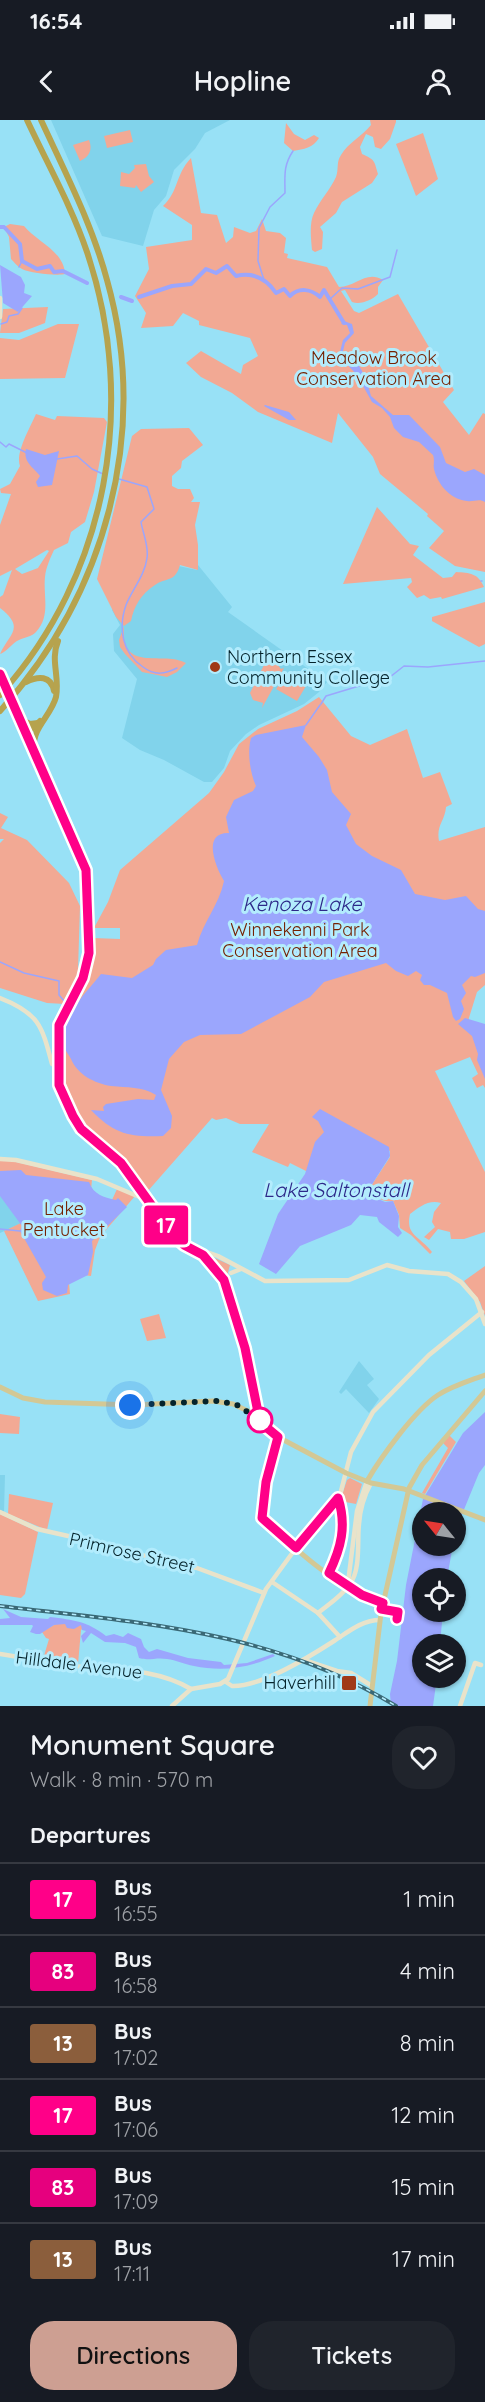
<!DOCTYPE html>
<meta charset="utf-8">
<style>
:root{--surface:#171b24;--page:#20242c;--text:#f1f3f6;--muted:#9ea1a6;--line:#363941;--accent:#cd9f92}
body{margin:0;font-family:Quicksand,sans-serif;background:var(--page);color:var(--text);height:100vh;display:flex;flex-direction:column;font-size:22px;white-space:nowrap}
*{box-sizing:border-box;margin:0}
p{font-size:20px;color:var(--muted)}
.icon{flex:none;width:33px;height:33px;fill:none;stroke:currentColor;stroke-width:2;stroke-linecap:round;stroke-linejoin:round}
.map{position:relative;height:1586px;overflow:hidden}
.sheet{display:flex;flex-direction:column;background:var(--surface);flex:1}
.sheet>*{flex:none}
.badge{padding:0 12px;border-radius:4px;font-size:21px;line-height:39px}
.needle{width:39px;rotate:300deg}
.fabs{position:absolute;left:412px;top:1382px;display:grid;gap:12px}
.fabs a{display:grid;place-items:center;width:54px;height:54px;border-radius:50%;background:var(--surface);box-shadow:0 2px 4px #0004;font-size:30px}
.you{position:absolute;width:30px;height:30px;margin:-15px;border:4px solid #fff;border-radius:50%;background:#1a73e8;box-shadow:0 0 0 9px #1a73e833}
.map>.badge{position:absolute;translate:-50% -50%;box-shadow:0 0 0 3px #fff}
h2{padding:0 30px;font-size:22px;line-height:54px}
.round{display:grid;place-items:center;flex:none;width:63px;height:63px;border-radius:24px;background:var(--page)}
.summary{display:flex;align-items:center;justify-content:space-between;height:102px;padding:0 30px}
h1{font-size:28px;font-weight:600;line-height:45px}
.action{display:flex;gap:12px;margin-top:auto;padding:12px 30px}
.action a{flex:1;height:69px;border-radius:24px;background:var(--accent);color:#111;font-size:24px;font-weight:600;line-height:69px;text-align:center}
.action a+a{background:var(--page);color:var(--text)}
ul{padding:0;list-style:none}
li{display:flex;align-items:center;gap:18px;height:72px;padding:0 30px;border-top:2px solid var(--line)}
li div{flex:1}
li b{display:block;font-size:22px}
li em{font-style:normal}
li .badge{min-width:66px;font-weight:700;text-align:center}
.status{display:flex;justify-content:space-between;align-items:center;height:42px;padding:0 30px;background:var(--surface);direction:ltr}
.status svg{height:16px;fill:currentColor}
header{display:flex;justify-content:space-between;align-items:center;height:78px;padding:0 30px;background:var(--surface);font-size:27px;font-weight:600}
.map>svg:first-child{display:block}
.built{fill:#81d3eb}
.green{fill:#f2a994;fill-rule:evenodd}
.water{fill:#9ba6fd}
.lines{fill:none;stroke-linecap:round;stroke-linejoin:round}
.stream{stroke:#9ba6fd;stroke-width:1.5}
.river{stroke:#9ba6fd;stroke-width:4}
.secondary{stroke:#e9e3ca;stroke-width:4.5}
.primary{stroke:#d3c895;stroke-width:5}
.motorway{stroke:#b6a34e;stroke-width:6}
.rail-casing{stroke:#3a6976;stroke-width:4}
.rail{stroke:#b3ecfd;stroke-width:1.5;stroke-dasharray:4.5;stroke-linecap:butt}
.line-casing{stroke:#fff;stroke-width:14}
.line{stroke:#f08;stroke-width:9}
.walk{stroke:#04232b;stroke-width:6;stroke-dasharray:0 10.8}
.poi-dot{fill:#a03917;stroke:#b3ecfd;stroke-width:2}
.stop-dot{fill:#fff;stroke:#f08;stroke-width:3}
.labels{text-anchor:middle;stroke-width:6;stroke-linejoin:round;paint-order:stroke}
.park-label{font-size:18px;fill:#752001;stroke:#b3ecfd}
.poi-label{font-size:18px;fill:#04232b;stroke:#b3ecfd;text-anchor:start}
.street-label{font-size:18px;fill:#04232b;stroke:#b3ecfd}
.water-label{font-size:20px;font-style:italic;fill:#2d2889;stroke:#b3ecfd}
</style>
<div class="status"><b>16:54</b><svg viewBox="0 0 49 12"><path d="M0 12V9h3v3zM5 12V6h3v6zM10 12V3h3v9zM15 12V0h3v12zM26 1h20v11H26zM47 4h2v5h-2z"/></svg></div>
<header><svg class="icon" aria-label="back" viewBox="0 0 24 24"><path d="M15 5l-7 7 7 7"/></svg>Hopline<svg class="icon" aria-label="person" viewBox="0 0 24 24"><circle cx="12" cy="8" r="4"/><path d="M4 21q1-7 8-7t8 7"/></svg></header>
<div class="map">
<svg width="485" height="1586" viewBox="0 0 485 1586">
<rect width="100%" height="100%" fill="#98e1f6"/>
<g class="built">
<polygon points="51,0 230,0 205,13 195,29 174,50 166,76 154,90 143,126 102,116"/>
<polygon points="128,435 197,450 198,445 232,487 228,492 327,562 319,572 304,584 259,605 246,614 230,631 224,648 212,662 204,662 164,640 140,630 122,618 137,559 114,531 113,514 120,505 112,490 127,459 130,444"/>
<polygon points="0,1073 24,1102 0,1113"/>
<polygon points="359,1241 374,1259 367,1265 379,1279 369,1293 346,1269 341,1274 339,1272"/>
<polygon points="0,1355 5,1355 4,1392 0,1390"/>
</g>
<g class="green">
<path d="M370,0H396V2L390,19L381,29L375,27L373,17L366,14L360,27L362,34C375,40 374,40 378,54L372,63L342,82L336,93L320,107L323,112L322,129L315,132L312,130C311,119 309,103 314,93C320,80 330,70 336,57C339,49 336,42 341,35C348,23 362,16 371,5Z"/>
<path d="M286,3L294,14L305,20L314,15L319,18C313,28 304,29 293,31L284,23Z"/>
<polygon points="130,10 133,22 107,28 104,16"/>
<polygon points="423,13 438,59 416,76 396,24"/>
<path d="M89,20C93,30 89,37 80,41L73,25Z"/>
<path d="M191,38L201,93L217,95L226,123L233,117L234,107L250,113L256,111L262,99L266,111L280,113L286,118L284,133L288,134L287,138L327,147L339,167C356,167 366,150 383,160L378,167V174C372,180 361,185 352,182L345,170L341,171L354,191L359,193L398,174L454,270L443,282L469,315L483,293L485,294V452L455,446L429,428L444,411L427,396L428,394L380,354L373,337L338,293L332,323L258,292L232,273L201,257L186,243L201,231L241,254L243,245L258,236L250,218L199,205V201L183,193L173,206L141,208L146,193L135,176L149,149L146,127L192,120V105L163,86C179,71 175,55 191,38Z"/>
<polygon points="146,44 149,56 154,62 141,72 136,65 135,68 120,66 121,52 129,54 135,48 134,45"/>
<path d="M10,104L24,106C37,122 64,131 65,154C57,156 30,153 22,149C18,147 14,142 11,139L9,117L4,107Z"/>
<polygon points="48,187 45,203 19,213 0,213 3,189"/>
<polygon points="58,204 79,204 65,258 0,259 0,218 19,220"/>
<path d="M36,294L55,300L57,296L104,298L107,302L94,372L85,402L71,412L68,423L54,430C50,439 46,447 45,457C43,476 51,496 36,512C31,517 25,517 19,520C12,523 8,531 0,534C9,514 26,508 0,488V477L3,475L12,450L0,456V405L11,374L1,373L0,369L10,364L20,346C15,333 30,308 36,294ZM47,430L49,431L38,448L22,454L15,449Z"/>
<path d="M189,308L203,325L182,341L181,348L172,356V366L178,369H190L194,378L191,382H200L195,405L198,425V450L180,445C175,463 166,457 155,465C141,474 134,486 131,501L124,506C120,554 163,530 186,543L177,552L167,557L142,552L125,534L120,527L119,520L124,506L116,497L97,459L132,316L141,309Z"/>
<path d="M377,387L410,424L419,426L413,435L443,458L452,457L456,452C470,453 478,453 484,467L442,479L441,477L430,479L424,475L417,478L407,467L412,462L411,458L343,464Z"/>
<polygon points="485,482 485,524 479,527 432,501 432,497"/>
<polygon points="269,542 277,544 281,549 284,548 262,588 263,583 253,580 250,573 264,545"/>
<polygon points="293,555 309,561 297,581 276,569 284,558"/>
<path d="M319,577L351,616L370,625L407,609L423,658L440,652L452,684L446,687C445,701 436,705 439,721L485,707V865L477,872L468,901L485,907V968L483,965L477,968L472,958L478,954L470,937L435,951L485,1052V1112L464,1119H451L450,1112L438,1109L429,1120L424,1117L435,1107L432,1102L434,1092L441,1083C429,1079 419,1087 410,1094C405,1116 420,1116 432,1132L430,1134L411,1115L400,1108L399,1095L393,1081C380,1082 375,1077 371,1066L390,1037V1031L320,1001L326,1013L308,1052L290,1043L288,1047L252,1032L269,1004H240L226,998L216,1000L212,998L147,1072C131,1044 108,1030 86,1009C60,983 55,938 62,904C65,891 75,880 82,868C90,852 92,836 93,818L120,819V808H94L108,782L120,750L209,673L224,652L239,624L258,609L297,591Z"/>
<polygon points="0,693 8,697 1,708 27,720 69,763 80,786 78,850 81,851 65,884 47,883 0,868 0,723 4,719 0,719"/>
<polygon points="0,1041 12,1041 92,1060 91,1070 99,1077 112,1080 117,1069 135,1076 100,1117 95,1130 91,1156 84,1155 69,1163 70,1174 38,1181 4,1111 23,1102 0,1073"/>
<polygon points="204,1133 230,1145 227,1156 224,1155"/>
<polygon points="485,1146 485,1196 480,1182 464,1161"/>
<polygon points="159,1194 166,1218 147,1221 140,1199"/>
<polygon points="0,1294 20,1297 19,1314 0,1313"/>
<polygon points="449,1315 456,1322 425,1374 422,1373 448,1328 443,1323"/>
<polygon points="350,1358 362,1364 356,1384 340,1381 347,1360"/>
<polygon points="9,1374 53,1383 47,1410 8,1394"/>
<polygon points="0,1394 38,1412 25,1474 21,1478 0,1475"/>
<polygon points="59,1502 79,1504 84,1507 81,1510 78,1544 43,1539 49,1519 46,1518 42,1512"/>
</g>
<g class="water">
<polygon points="0,145 21,157 25,165 24,173 32,176 18,192 3,183"/>
<path d="M344,201L352,204L354,213L345,223L342,235L350,237L358,244L366,258L371,276L393,295H409L440,327L446,343L465,352L474,349L485,355V382C479,378 474,382 467,381C450,379 438,365 434,349C433,344 435,341 433,335L419,322L403,317L394,308L390,297L382,288L372,282L357,255L339,236L343,220L350,213L347,205L341,204Z"/>
<polygon points="265,285 289,292 296,300 289,300 264,286"/>
<path d="M26,329L45,335L59,331L52,365L38,367L36,362L40,356C33,347 23,342 26,329Z"/>
<path d="M306,605L302,617L319,637L327,650L332,672L351,694L346,705L356,724L372,736L401,750L415,774L445,780L466,776L478,789L485,791V853L475,857L471,856L462,865L466,873L461,881L464,889L460,899L456,901L453,897L447,873L430,865H424L420,860L422,855L416,851L408,856L396,851L386,843L324,862L310,877L241,914L200,915L184,922L169,939L161,970L172,996L171,1008L163,1016C130,1017 115,1015 91,990L104,991L103,987L106,984L138,979L154,980L156,975C141,966 128,968 111,966C94,963 78,955 71,939C69,935 65,930 64,927C58,899 86,873 101,854L132,858L153,845L156,839L166,830L197,825C203,802 219,785 224,761C216,748 201,712 229,713L226,697L234,680L253,671L256,666C250,653 247,632 251,618L256,615Z"/>
<polygon points="465,898 485,904 485,959 477,940 478,934 472,916 458,904"/>
<polygon points="320,989 389,1027 390,1036 371,1066 376,1078 385,1082 393,1081 399,1096 398,1107 402,1113 398,1117 379,1102 377,1097 360,1095 351,1105 300,1126 276,1154 259,1144 278,1094 305,1054 315,1022 324,1012 318,1001 312,997"/>
<path d="M21,1050L26,1055L89,1062C94,1075 103,1077 116,1080L118,1078L127,1087L92,1121L93,1132L88,1155L68,1165L67,1173L57,1176L43,1170L42,1163L46,1157L20,1111L22,1106L0,1076V1051Z"/>
<polygon points="485,1292 485,1345 479,1353 456,1409 456,1392 423,1392 423,1425 453,1425 447,1458 423,1458 423,1491 443,1491 440,1524 423,1524 423,1557 437,1557 433,1586 391,1586 390,1574 397,1541 406,1465 423,1379 463,1313"/>
<path d="M3,1489L21,1497L48,1499L50,1497C74,1500 87,1501 106,1516L114,1514L123,1517L128,1513L141,1519L144,1527L149,1532L157,1529L188,1538L221,1542L224,1545L247,1543L273,1534L275,1536C249,1548 222,1552 194,1546C184,1544 176,1540 167,1539C157,1537 148,1541 139,1538L136,1527L125,1523L105,1522L91,1513L83,1523L81,1516L86,1511L82,1510L81,1505L74,1509L67,1508L65,1504L54,1505L40,1514H36L30,1512L33,1506L32,1505H0V1499L10,1498Z"/>
</g>
<g class="lines">
<g class="stream">
<polyline points="19,147 22,141"/>
<path d="M264,160L258,141L259,108L270,87L285,73C285,56 283,46 293,31"/>
<polyline points="330,179 342,168 358,169 390,157 397,130"/>
<polyline points="1,204 7,202 9,196 18,194 22,188"/>
<polyline points="0,322 6,327 9,324 27,333"/>
<polyline points="57,339 77,336 92,349 103,354"/>
<path d="M119,359L147,367L154,389L141,402C143,414 149,426 147,438C145,455 132,470 126,485C118,508 122,533 143,547C155,556 165,554 177,548"/>
<polyline points="481,461 482,461"/>
<polyline points="321,584 326,576 359,566 374,557 390,557 404,546 428,547 485,541"/>
<polyline points="306,605 320,585"/>
<polyline points="0,842 24,853 59,861 59,875 65,882"/>
<polyline points="0,1109 20,1111"/>
</g>
<g class="river">
<polyline points="0,107 4,107 20,124 22,141 37,149 50,146 54,152 63,151 87,163"/>
<polyline points="121,177 132,181"/>
<path d="M139,177L172,166L191,164L206,149L216,153L227,146L236,156C253,152 266,158 276,173L284,169L290,176C299,167 311,169 320,177L324,170L344,203"/>
</g>
<g class="secondary">
<polyline points="0,178 0,197"/>
<path d="M0,878C39,893 42,906 52,944L58,947"/>
<polyline points="0,1039 16,1040 97,1059 149,1081"/>
<polyline points="200,1134 204,1131 218,1136 265,1161 349,1160 387,1145 409,1151 448,1154 461,1162 476,1179 485,1204"/>
<polyline points="231,1153 241,1149"/>
<polyline points="0,1392 37,1409 126,1429 162,1442 197,1448 264,1473"/>
<polyline points="272,1462 318,1493 340,1517"/>
<polyline points="348,1463 357,1391 367,1361"/>
<path d="M318,1493C329,1484 342,1476 350,1464C361,1449 357,1421 359,1404C360,1389 364,1376 371,1363"/>
<path d="M0,1534C25,1538 49,1543 74,1546C114,1550 155,1548 191,1569"/>
<polyline points="304,1540 337,1551 351,1553 372,1566"/>
<path d="M226,1562L232,1566C261,1567 309,1537 334,1521C348,1512 362,1500 380,1500"/>
<polyline points="172,1586 191,1569 220,1564 228,1559 266,1469 296,1428 340,1375 351,1332 373,1292 429,1235 482,1192"/>
<polyline points="460,1586 475,1543 481,1545"/>
</g>
<g class="primary">
<polyline points="0,554 86,750 89,833 83,858 59,905 59,965 73,997 81,1009 121,1043 180,1121 203,1135 224,1160 245,1228 260,1302"/>
<polyline points="0,1267 23,1278 45,1282 134,1285 213,1281 233,1284 250,1292 278,1317 346,1353 371,1363 404,1369 485,1400"/>
<path d="M278,1317L268,1353L262,1398C295,1429 339,1470 383,1483"/>
<path d="M367,1361C381,1337 415,1290 438,1275C452,1266 469,1261 485,1255"/>
<polyline points="370,1586 381,1493 409,1368 422,1345 485,1271"/>
</g>
<g class="motorway">
<path d="M26,562C38,556 51,555 54,571"/>
<path d="M0,575C108,455 138,284 87,132C72,87 47,43 27,0"/>
<path d="M0,591C106,474 150,313 107,160C92,104 65,52 41,0"/>
<polyline points="21,599 30,604 38,603"/>
<polyline points="28,613 40,601"/>
<path d="M34,628C32,608 51,596 56,577C60,557 50,540 58,521"/>
</g>
<defs>
<path id="rail" d="M0,1486C140,1503 272,1510 396,1586"/>
</defs>
<use href="#rail" class="rail-casing"/>
<use href="#rail" class="rail"/>
</g>
<g class="lines">
<defs>
<path id="line" d="M0,554L86,750L89,833L83,858L59,905V965L73,996L81,1009L121,1043L173,1115L184,1125L203,1135L224,1160L245,1228L260,1302L278,1317L266,1362L262,1398L296,1428L338,1378C347,1406 341,1428 329,1453L362,1475L383,1483L381,1489L398,1492L397,1499"/>
</defs>
<use href="#line" class="line-casing"/>
<use href="#line" class="line"/>
<polyline class="walk" points="130,1285 219,1281 237,1285 260,1300"/>
</g>
<g class="poi-dot">
<circle cx="215" cy="547" r="6"/>
<rect x="341" y="1555" width="16" height="16" rx="3"/>
</g>
<circle class="stop-dot" cx="260" cy="1300" r="12"/>
<g class="labels">
<g class="park-label">
<text x="374" y="244">Meadow Brook<tspan x="374" dy="21">Conservation Area</tspan></text>
<text x="300" y="816">Winnekenni Park<tspan x="300" dy="21">Conservation Area</tspan></text>
<text x="64" y="1095">Lake<tspan x="64" dy="21">Pentucket</tspan></text>
</g>
<g class="poi-label">
<text x="227" y="543">Northern Essex<tspan x="227" dy="21">Community College</tspan></text>
<text x="336" y="1569" text-anchor="end">Haverhill</text>
</g>
<g class="street-label">
<text transform="translate(132 1433) rotate(13)" y="6">Primrose Street</text>
<text transform="translate(79 1545) rotate(7)" y="6">Hilldale Avenue</text>
</g>
<g class="water-label">
<text x="302" y="791">Kenoza Lake</text>
<text x="336" y="1077">Lake Saltonstall</text>
</g>
</g>
</svg>
<div class="fabs">
<a><svg class="needle" viewBox="-14 -14 28 28"><path d="M0-13l5 13h-10z" fill="#e53935"/><path d="M0 13l5-13h-10z" fill="#9ea1a6"/></svg></a>
<a><svg class="icon" aria-label="locate" viewBox="0 0 24 24"><circle cx="12" cy="12" r="6"/><path d="M12 2v4M12 18v4M2 12h4M18 12h4"/></svg></a>
<a><svg class="icon" aria-label="layers" viewBox="0 0 24 24"><path d="M12 4l9 5-9 5-9-5zM3 14l9 5 9-5"/></svg></a>
</div>
<div class="you" style="left:130px;top:1285px"></div>
<b class="badge" style="left:166px;top:1105px;background:#f08;color:#fff">17</b>
</div>
<section class="sheet">
<div class="summary"><div><h1>Monument Square</h1><p>Walk · 8 min · 570 m</p></div><a class="round"><svg class="icon" aria-label="heart" viewBox="0 0 24 24"><path d="M12 20l-8-8c-3-5 5-10 8-4 3-6 11-1 8 4z"/></svg></a></div>
<h2>Departures</h2>
<ul>
<li><span class="badge" style="background:#f08;color:#fff">17</span><div><b>Bus</b><p>16:55</p></div><em>1 min</em></li>
<li><span class="badge" style="background:#e6007e;color:#fff">83</span><div><b>Bus</b><p>16:58</p></div><em>4 min</em></li>
<li><span class="badge" style="background:#8b5e3c;color:#fff">13</span><div><b>Bus</b><p>17:02</p></div><em>8 min</em></li>
<li><span class="badge" style="background:#f08;color:#fff">17</span><div><b>Bus</b><p>17:06</p></div><em>12 min</em></li>
<li><span class="badge" style="background:#e6007e;color:#fff">83</span><div><b>Bus</b><p>17:09</p></div><em>15 min</em></li>
<li><span class="badge" style="background:#8b5e3c;color:#fff">13</span><div><b>Bus</b><p>17:11</p></div><em>17 min</em></li>
</ul>
<div class="action"><a>Directions</a><a>Tickets</a></div>
</section>
